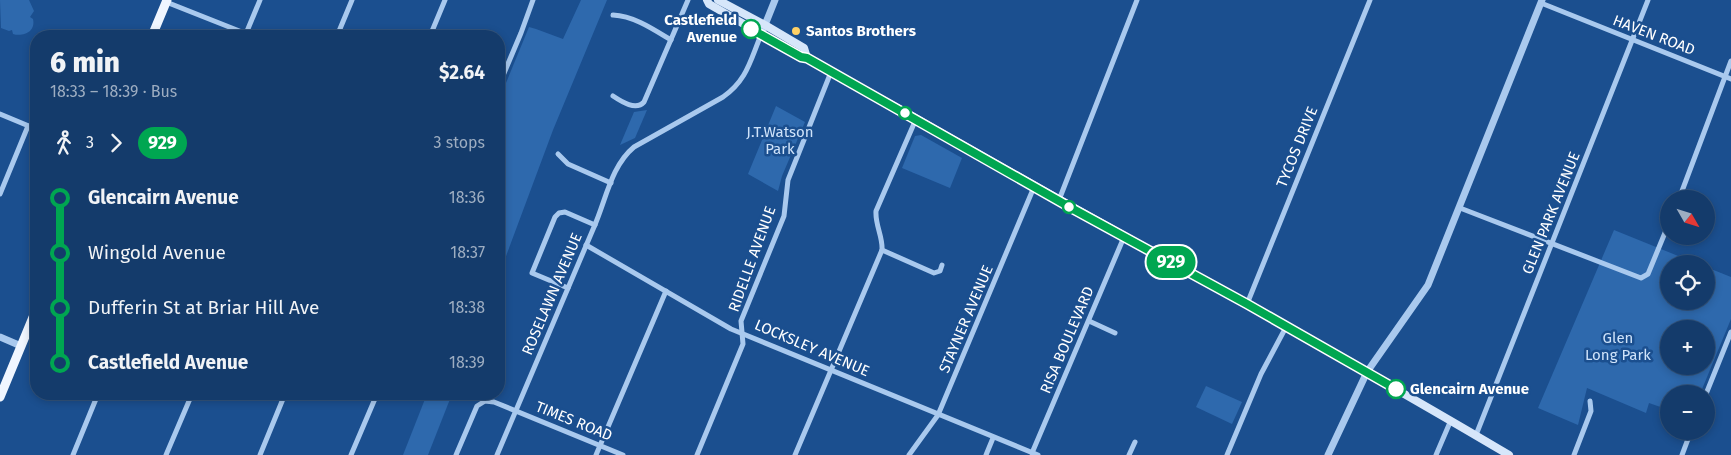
<!DOCTYPE html>
<meta charset="utf-8">
<style>
:root{--surface:#143b6b;--page:#1d4271;--text:#f1f3f6;--muted:#9dadc1;--line:#33557e}
body{margin:0;font-family:"Fira Sans",sans-serif;background:var(--page);color:var(--text);height:100vh;display:flex;flex-direction:column;font-size:19px;white-space:nowrap}
*{box-sizing:border-box;margin:0}
p{font-size:16px;color:var(--muted)}
.icon{flex:none;width:28px;height:28px;fill:none;stroke:currentColor;stroke-width:2;stroke-linecap:round;stroke-linejoin:round}
.map{position:relative;flex:1;overflow:hidden}
.details{position:absolute;left:30px;top:30px;width:475px;height:370px;display:flex;flex-direction:column;background:var(--surface);border-radius:20px;box-shadow:0 2px 8px #0003,0 0 0 1px var(--line)}
.details>*{flex:none}
.badge{padding:0 10px;border-radius:16px;font-size:18px;line-height:32px}
.needle{width:32px;rotate:129deg}
.tools{position:absolute;left:1660px;top:190px;display:grid;gap:10px}
.tools a{display:grid;place-items:center;width:55px;height:55px;border-radius:50%;background:var(--surface);box-shadow:0 2px 8px #0003,0 0 0 1px var(--line);font-size:25px}
.map>.badge{position:absolute;translate:-50% -50%;box-shadow:0 0 0 2px #fff}
.legs{display:flex;align-items:center;gap:8px;height:55px;padding:0 20px;font-size:16px}
.legs p{margin-inline-start:auto}
.summary{display:flex;align-items:center;justify-content:space-between;height:85px;padding:0 20px}
h1{font-size:28px;font-weight:800;line-height:38px}
ul{padding:0 20px;list-style:none}
li{display:flex;align-items:center;gap:18px;height:55px;font-size:19px}
li i{display:grid;place-items:center;width:8px;height:100%;margin:0 6px;background:currentColor}
li i::after{content:'';width:12px;height:12px;margin:-6px;border:4px solid;border-radius:50%;background:var(--surface)}
li p{margin-inline-start:auto}
li:first-child i{background:linear-gradient(#0000 50%,currentColor 0)}
li:last-child i{background:linear-gradient(currentColor 50%,#0000 0)}
.map>svg:first-child{display:block}
.green{fill:#2e69ad;fill-rule:evenodd}
.lines{fill:none;stroke-linecap:round;stroke-linejoin:round}
.minor{stroke:#a9c9ee;stroke-width:5}
.tertiary{stroke:#a9c9ee;stroke-width:7}
.secondary{stroke:#d6e6fa;stroke-width:8}
.primary{stroke:#f0f6ff;stroke-width:9}
.line-1-casing{stroke:#fff;stroke-width:11}
.line-1{stroke:#00a651;stroke-width:8}
.stop-1-dot{fill:#fff;stroke:#00a651;stroke-width:2.5}
.poi-dot{fill:#ffd166;stroke:#1b4f8f;stroke-width:2}
.labels{text-anchor:middle;stroke-width:5;stroke-linejoin:round;paint-order:stroke}
.stop-label{font-size:15px;font-weight:bold;fill:#fff;stroke:#1b4f8f;text-anchor:end}
.poi-label{font-size:15px;font-weight:bold;fill:#fff;stroke:#1b4f8f;text-anchor:start}
.street-label{font-size:15px;fill:#fff;stroke:#1b4f8f}
.park-label{font-size:15px;fill:#cfe3fa;stroke:#1b4f8f}
</style>
<div class="map">
<svg width="1731" height="455" viewBox="0 0 1731 455">
<rect width="100%" height="100%" fill="#1b4f8f"/>
<g class="green">
<path d="M0,0H29L34,11L30,17L33,19C36,32 23,37 13,34L12,30L9,31L1,28Z"/>
<polygon points="581,0 607,0 553,130 499,275 499,100 529,27 536,29 563,39"/>
<polygon points="776,106 805,122 782,176 778,191 748,174"/>
<polygon points="647,110 635,138 620,145 634,112"/>
<polygon points="921,135 962,158 950,188 902,168 915,136"/>
<path d="M1614,230L1698,264H1669V301H1706V267L1731,277V319L1700,394H1669V410L1649,403L1646,413L1587,388L1578,425L1538,408ZM1669,329H1706V366H1669Z"/>
<polygon points="1206,386 1242,402 1232,424 1196,407"/>
<polygon points="427,394 452,394 428,455 403,455"/>
</g>
<g class="lines">
<g class="minor">
<polyline points="166,2 252,36"/>
<polyline points="1541,3 1731,79"/>
<path d="M613,15C634,16 653,29 671,40"/>
<polyline points="245,36 260,0"/>
<polyline points="337,36 352,0"/>
<polyline points="430,36 445,0"/>
<polyline points="499,85 521,33 533,0"/>
<path d="M613,96C622,102 636,111 644,102L688,0"/>
<polyline points="0,114 36,129"/>
<polyline points="558,154 568,164 611,183"/>
<polyline points="0,194 28,126"/>
<polyline points="1679,199 1731,61"/>
<polyline points="1059,200 1137,0"/>
<polyline points="1460,208 1641,278 1648,274 1669,223"/>
<polyline points="586,245 731,329 1038,455"/>
<polyline points="882,250 934,273 940,271 942,265"/>
<polyline points="568,288 532,273 555,217 559,213 565,212 595,225"/>
<polyline points="1247,304 1370,0"/>
<polyline points="1089,321 1115,333"/>
<polyline points="1706,394 1731,332"/>
<polyline points="1476,435 1648,0"/>
<polyline points="1032,453 1124,237"/>
<polyline points="73,455 98,394"/>
<polyline points="166,455 192,394"/>
<polyline points="260,455 285,394"/>
<polyline points="351,455 377,394"/>
<polyline points="456,455 477,406 485,401 494,402 623,455"/>
<path d="M497,455C529,379 561,303 594,227C606,200 611,166 634,147L723,97C747,80 750,61 761,35"/>
<polyline points="596,455 666,291"/>
<polyline points="697,455 743,344 741,321 784,216 788,180 831,72"/>
<path d="M795,455L882,250C883,237 875,225 876,211L916,119"/>
<polyline points="909,455 938,415 1034,187"/>
<polyline points="986,455 993,438"/>
<polyline points="1129,455 1135,442"/>
<polyline points="1227,455 1261,374 1286,327"/>
<polyline points="1436,455 1451,420"/>
<polyline points="1574,455 1591,411 1590,401"/>
<polyline points="1682,455 1691,431"/>
</g>
<g class="tertiary">
<polyline points="761,35 775,0"/>
<polyline points="0,337 21,346"/>
<polyline points="1328,455 1367,372 1428,285 1542,0"/>
</g>
<g class="secondary">
<path d="M707,0L709,4L801,57L807,58C843,79 880,98 917,119C1114,232 1314,339 1509,455"/>
<polyline points="718,0 765,25 804,48 807,58"/>
</g>
<g class="primary">
<polyline points="152,36 167,0"/>
<polyline points="0,397 36,310"/>
</g>
</g>
<g class="lines">
<defs>
<polyline id="line-1" points="751,29 801,57 807,58 1073,209 1247,304 1396,389"/>
</defs>
<use href="#line-1" class="line-1-casing"/>
<use href="#line-1" class="line-1"/>
</g>
<g class="stop-1-dot">
<circle cx="751" cy="29" r="9"/>
<circle cx="905" cy="113" r="6"/>
<circle cx="1069" cy="207" r="6"/>
<circle cx="1396" cy="389" r="9"/>
</g>
<circle class="poi-dot" cx="796" cy="31" r="5"/>
<g class="labels">
<g class="stop-label">
<text x="737" y="25">Castlefield<tspan x="737" dy="17">Avenue</tspan></text>
<text x="1410" y="394" text-anchor="start">Glencairn Avenue</text>
</g>
<g class="poi-label">
<text x="806" y="36">Santos Brothers</text>
</g>
<g class="street-label">
<text transform="translate(1654 35) rotate(21)" y="5">HAVEN ROAD</text>
<text transform="translate(1297 147) rotate(-68)" y="5">TYCOS DRIVE</text>
<text transform="translate(1551 213) rotate(-68)" y="5">GLEN PARK AVENUE</text>
<text transform="translate(752 259) rotate(-70)" y="5">RIDELLE AVENUE</text>
<text transform="translate(552 294) rotate(-67)" y="5">ROSELAWN AVENUE</text>
<text transform="translate(966 319) rotate(-67)" y="5">STAYNER AVENUE</text>
<text transform="translate(1067 340) rotate(-67)" y="5">RISA BOULEVARD</text>
<text transform="translate(812 348) rotate(23)" y="5">LOCKSLEY AVENUE</text>
<text transform="translate(574 421) rotate(22)" y="5">TIMES ROAD</text>
</g>
<g class="park-label">
<text x="780" y="137">J.T.Watson<tspan x="780" dy="17">Park</tspan></text>
<text x="1618" y="343">Glen<tspan x="1618" dy="17">Long Park</tspan></text>
</g>
</g>
</svg>
<div class="tools">
<a><svg class="needle" viewBox="-14 -14 28 28"><path d="M0-13l5 13h-10z" fill="#e53935"/><path d="M0 13l5-13h-10z" fill="#9dadc1"/></svg></a>
<a><svg class="icon" aria-label="locate" viewBox="0 0 24 24"><circle cx="12" cy="12" r="6"/><path d="M12 2v4M12 18v4M2 12h4M18 12h4"/></svg></a>
<a>+</a>
<a>−</a>
</div>
<b class="badge" style="left:1171px;top:262px;background:#00a651;color:#fff">929</b>
<section class="details">
<div class="summary"><div><h1>6 min</h1><p>18:33 – 18:39 · Bus</p></div><b>$2.64</b></div>
<div class="legs"><svg class="icon" aria-label="walk" viewBox="0 0 24 24"><circle cx="13" cy="4" r="2"/><path d="M13 8l-2 6 4 7M11 14l-3 7M7 12l3-4h3l4 4"/></svg>3<svg class="icon" aria-label="forward" viewBox="0 0 24 24"><path d="M9 5l7 7-7 7"/></svg><b class="badge" style="background:#00a651;color:#fff">929</b><p>3 stops</p></div>
<ul>
<li><i style="color:#00a651"></i><b>Glencairn Avenue</b><p>18:36</p></li>
<li><i style="color:#00a651"></i><span>Wingold Avenue</span><p>18:37</p></li>
<li><i style="color:#00a651"></i><span>Dufferin St at Briar Hill Ave</span><p>18:38</p></li>
<li><i style="color:#00a651"></i><b>Castlefield Avenue</b><p>18:39</p></li>
</ul>
</section>
</div>
